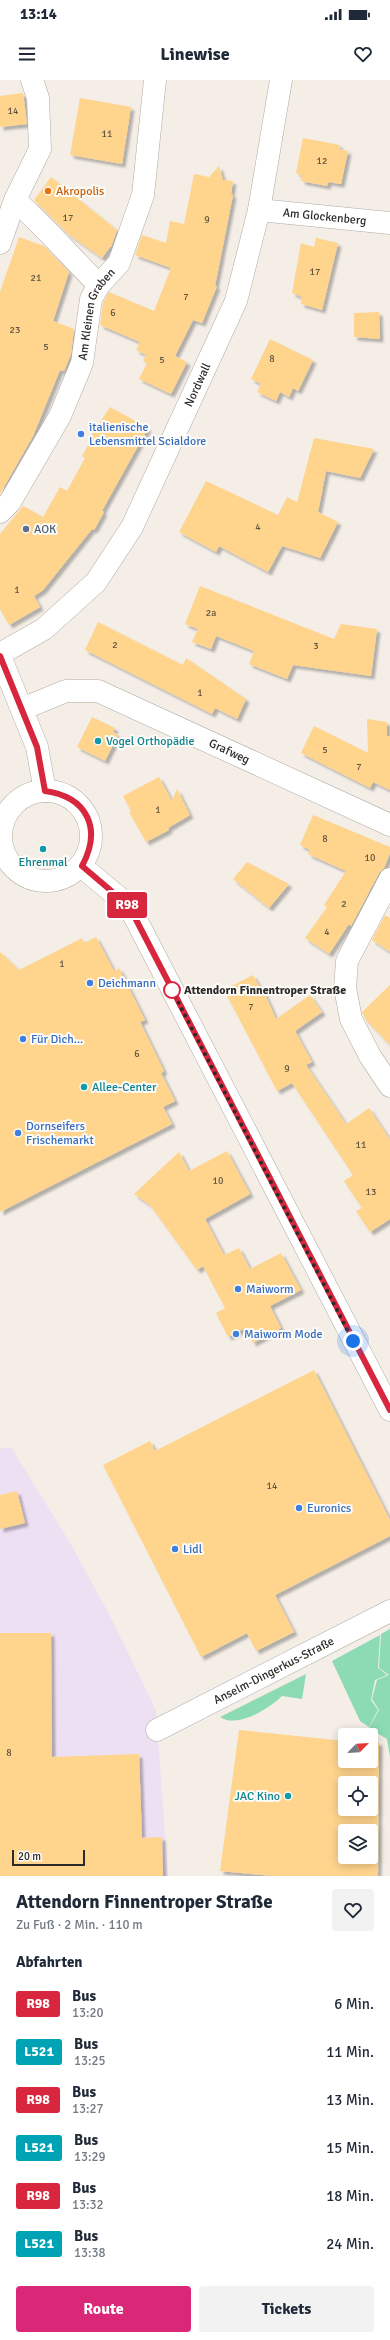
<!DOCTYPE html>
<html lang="de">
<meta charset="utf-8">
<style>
:root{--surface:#fff;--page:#f2f2f3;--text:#1f2937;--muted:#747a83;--accent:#db2777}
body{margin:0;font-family:Signika,sans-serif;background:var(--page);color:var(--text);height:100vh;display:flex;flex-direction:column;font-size:15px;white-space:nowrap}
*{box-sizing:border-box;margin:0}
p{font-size:13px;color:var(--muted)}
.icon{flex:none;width:22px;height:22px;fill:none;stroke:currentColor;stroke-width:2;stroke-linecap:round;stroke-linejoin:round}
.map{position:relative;height:1796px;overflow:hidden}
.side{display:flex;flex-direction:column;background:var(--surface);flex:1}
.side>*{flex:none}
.badge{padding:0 8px;border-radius:3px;font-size:14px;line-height:26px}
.needle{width:26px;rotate:66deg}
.buttons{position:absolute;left:338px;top:1648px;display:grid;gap:8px}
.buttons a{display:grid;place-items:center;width:40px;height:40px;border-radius:4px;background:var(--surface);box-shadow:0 2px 10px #0003;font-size:20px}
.scale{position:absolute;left:12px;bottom:10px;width:73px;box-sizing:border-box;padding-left:4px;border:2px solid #2d2b29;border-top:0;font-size:11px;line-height:14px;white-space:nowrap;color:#2d2b29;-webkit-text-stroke:3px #fefcf9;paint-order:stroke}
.you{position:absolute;width:20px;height:20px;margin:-10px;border:3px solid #fff;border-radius:50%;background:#1a73e8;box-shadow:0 0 0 6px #1a73e833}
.map>.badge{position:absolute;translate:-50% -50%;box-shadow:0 0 0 2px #fff}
h2{padding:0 16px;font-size:15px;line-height:36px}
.round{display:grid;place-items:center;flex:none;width:42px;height:42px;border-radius:4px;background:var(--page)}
.overview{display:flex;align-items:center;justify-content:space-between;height:68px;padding:0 16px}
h1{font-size:19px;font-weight:700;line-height:30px}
.action{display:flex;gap:8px;margin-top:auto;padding:8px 16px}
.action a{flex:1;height:46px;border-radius:4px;background:var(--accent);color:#fff;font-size:16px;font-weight:700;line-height:46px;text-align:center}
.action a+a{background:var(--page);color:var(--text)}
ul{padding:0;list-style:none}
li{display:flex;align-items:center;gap:12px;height:48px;padding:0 16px}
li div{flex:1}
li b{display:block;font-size:15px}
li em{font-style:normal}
li .badge{min-width:44px;font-weight:700;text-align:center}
.status{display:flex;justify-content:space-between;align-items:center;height:28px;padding:0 20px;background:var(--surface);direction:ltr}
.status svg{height:11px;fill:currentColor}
header{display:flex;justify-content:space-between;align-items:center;height:52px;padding:0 16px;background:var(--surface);font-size:18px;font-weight:700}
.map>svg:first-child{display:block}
.industrial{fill:#eee0f3}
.green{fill:#8cdbb4}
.building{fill:#ffd48d;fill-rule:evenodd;filter:url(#shadow)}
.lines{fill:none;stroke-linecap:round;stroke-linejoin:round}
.street-casing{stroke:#b0aba4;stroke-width:23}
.secondary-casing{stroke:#b0aba4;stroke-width:23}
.street{stroke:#fff;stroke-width:22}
.secondary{stroke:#fff;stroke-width:22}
.line-casing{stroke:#fff;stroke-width:9}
.line{stroke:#d7263d;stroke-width:6}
.walk{stroke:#2d2b29;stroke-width:4;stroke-dasharray:0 7.2}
.food-dot{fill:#e8710a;stroke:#fefcf9;stroke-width:1.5}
.shop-dot{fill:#3f7fe0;stroke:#fefcf9;stroke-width:1.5}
.service-dot{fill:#5c6f8a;stroke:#fefcf9;stroke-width:1.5}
.culture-dot{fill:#0f9aa8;stroke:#fefcf9;stroke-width:1.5}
.stop-dot{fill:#fff;stroke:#d7263d;stroke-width:2}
.labels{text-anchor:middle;stroke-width:4;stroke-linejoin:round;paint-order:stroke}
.number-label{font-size:10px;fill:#625542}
.food-label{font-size:12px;fill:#c56008;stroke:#fefcf9;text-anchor:start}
.street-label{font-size:12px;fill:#2d2b29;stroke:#fefcf9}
.shop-label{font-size:12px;fill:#366cbe;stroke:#fefcf9;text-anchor:start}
.service-label{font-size:12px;fill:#4e5e75;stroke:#fefcf9;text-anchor:start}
.culture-label{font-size:12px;fill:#0d838f;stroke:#fefcf9;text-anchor:start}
.stop-label{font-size:12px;font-weight:bold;fill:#2d2b29;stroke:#fefcf9;text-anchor:start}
</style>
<div class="status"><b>13:14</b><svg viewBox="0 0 49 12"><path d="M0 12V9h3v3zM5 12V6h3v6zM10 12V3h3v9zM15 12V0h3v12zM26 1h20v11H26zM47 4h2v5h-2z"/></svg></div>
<header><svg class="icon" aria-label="menu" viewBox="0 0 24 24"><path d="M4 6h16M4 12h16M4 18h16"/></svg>Linewise<svg class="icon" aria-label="heart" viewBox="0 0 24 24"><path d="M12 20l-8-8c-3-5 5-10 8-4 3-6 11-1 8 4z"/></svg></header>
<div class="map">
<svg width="390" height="1796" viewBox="0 0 390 1796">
<defs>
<filter id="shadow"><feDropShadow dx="3.5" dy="3.5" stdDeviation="1" flood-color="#0004"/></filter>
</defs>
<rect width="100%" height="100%" fill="#f4eee7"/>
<polygon class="industrial" points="11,1367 69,1461 109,1534 156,1630 168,1796 0,1796 0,1369"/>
<g class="green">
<polygon points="390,1549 390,1677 387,1659 369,1648 379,1630 372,1619 377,1600 389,1595 379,1588 381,1554"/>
<polygon points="380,1555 378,1588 387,1595 375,1600 371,1620 378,1630 369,1647 360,1641 332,1581"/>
<path d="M306,1594L302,1619L282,1616C270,1628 237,1649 220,1637Z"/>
</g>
<g class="building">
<polygon points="23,13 27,44 0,47 0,16"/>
<polygon points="80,18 131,27 122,84 70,75"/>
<polygon points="303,58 340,65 339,69 348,71 341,104 328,102 327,106 301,101 302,96 296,93"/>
<polygon points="219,86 223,100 233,101 231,114 233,115 215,206 217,206 202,243 193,240 175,276 187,282 171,314 139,299 147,283 143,281 146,275 136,270 140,262 100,245 103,223 109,212 154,231 171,188 135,175 142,155 166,163 170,141 184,144 194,94 209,97"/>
<polygon points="51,97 117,150 111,167 110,167 102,178 68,154 34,120"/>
<polygon points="19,157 44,166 69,192 53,241 74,249 71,274 64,291 60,290 33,356 0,414 0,212"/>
<polygon points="316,158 338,163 322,230 301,224 302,217 292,213 301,163 314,167"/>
<polygon points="379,232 380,259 354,257 354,233"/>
<polygon points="270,259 313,280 298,311 293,308 289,317 280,312 276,321 257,312 261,304 251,299"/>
<polygon points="110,327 148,348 109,418 102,431 104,432 94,450 92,449 43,510 34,516 40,527 9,545 0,529 0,454 23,426 43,437 60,407 67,411 85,378 82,376 91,360 89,359"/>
<polygon points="314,358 374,369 360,398 326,391 318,432 338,442 320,478 282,466 268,492 219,466 216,472 179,452 206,401 278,435 287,417 297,422"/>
<polygon points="200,506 334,559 341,544 377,549 371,596 293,585 287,599 249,584 254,571 216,556 211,569 192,562 198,549 185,544"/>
<polygon points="98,542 183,585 186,578 246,619 237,639 215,628 212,634 85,570"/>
<polygon points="92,637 115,648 113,652 118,655 105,681 77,667"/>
<polygon points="367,639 387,642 387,656 390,656 390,710 373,702 370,708 301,673 314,646 368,673"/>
<polygon points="159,697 172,721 177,709 190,735 168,748 169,750 146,762 129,732 131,731 123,716"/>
<polygon points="313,735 390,767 390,773 384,788 379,793 351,846 349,844 329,874 305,858 327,827 324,825 346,791 308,774 310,770 300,765"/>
<polygon points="247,782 289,804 269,828 233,799"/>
<polygon points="385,835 390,838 390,872 372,860"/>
<polygon points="96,857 114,891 119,888 145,940 140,942 164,991 161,993 175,1021 163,1027 172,1044 0,1132 0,872 19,890 82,858 84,863"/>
<polygon points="253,895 262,911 263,910 276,939 310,915 322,932 295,951 312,982 306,985 346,1044 369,1028 390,1060 390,1139 370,1152 356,1131 362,1128 344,1101 353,1095 292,1003 277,1011 224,910"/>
<polygon points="390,905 390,965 366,940 362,932"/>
<polygon points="227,1071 250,1114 205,1139 224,1175 239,1168 250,1189 281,1173 301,1210 270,1226 281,1248 253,1263 245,1248 228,1257 216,1233 225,1228 203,1186 197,1190 150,1125 134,1114 179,1072 189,1091"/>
<polygon points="314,1290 390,1440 390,1456 275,1515 294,1552 256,1571 247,1553 201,1577 103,1385 150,1361 155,1371"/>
<polygon points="17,1411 25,1443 0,1449 0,1415"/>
<polygon points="0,1553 51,1553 52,1677 139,1674 142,1758 162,1757 163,1796 0,1796"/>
<path d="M239,1650L345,1661V1681H371V1662H379L378,1796H274L220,1791ZM345,1703H371V1729H345ZM345,1751H371V1777H345Z"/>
</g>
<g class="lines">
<defs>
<g id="street">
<path d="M15,120C45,147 71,177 99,205"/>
<path id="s1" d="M259,130L390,143"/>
<polyline points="0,163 15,120 40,69 38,18 32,0"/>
<path id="s2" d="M0,432L10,422L60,336L82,283L91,219L99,205L119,183L143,115L155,0"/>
<path id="s3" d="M0,574L44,549L96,502L132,447L236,221L259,130L281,0"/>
<polyline points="0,576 37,667 45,711"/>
<path id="s4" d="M22,629L66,611H98L390,745"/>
<polyline points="390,799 347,881 345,908 351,939 370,976 390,1006"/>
<path id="s5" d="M157,1650L390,1531"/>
</g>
<g id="secondary">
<circle cx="46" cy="756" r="45"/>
<polyline points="81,786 129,826 390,1330"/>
</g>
</defs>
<use href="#street" class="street-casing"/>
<use href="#secondary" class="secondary-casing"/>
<use href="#street" class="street"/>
<use href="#secondary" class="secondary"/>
</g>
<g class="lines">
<defs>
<path id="line" d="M0,576L37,667L45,711C88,717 102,749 82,786L129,826L390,1330"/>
</defs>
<use href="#line" class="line-casing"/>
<use href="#line" class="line"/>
<polyline class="walk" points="172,910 353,1261"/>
</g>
<circle class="food-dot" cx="48" cy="111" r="4"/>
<g class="shop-dot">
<circle cx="81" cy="354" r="4"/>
<circle cx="90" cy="903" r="4"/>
<circle cx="23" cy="959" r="4"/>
<circle cx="18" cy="1053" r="4"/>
<circle cx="238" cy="1209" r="4"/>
<circle cx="236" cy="1254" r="4"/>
<circle cx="299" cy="1428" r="4"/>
<circle cx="175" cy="1469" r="4"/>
</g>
<circle class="service-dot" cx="26" cy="449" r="4"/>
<g class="culture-dot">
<circle cx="98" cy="661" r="4"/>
<circle cx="43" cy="769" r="4"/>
<circle cx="84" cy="1007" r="4"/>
<circle cx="288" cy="1716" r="4"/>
</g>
<circle class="stop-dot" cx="172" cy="910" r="8"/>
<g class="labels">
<g class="number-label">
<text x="13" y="34">14</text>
<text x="107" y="57">11</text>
<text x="322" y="84">12</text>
<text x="68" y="141">17</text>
<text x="207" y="143">9</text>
<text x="315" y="195">17</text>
<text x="36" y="201">21</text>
<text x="186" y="220">7</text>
<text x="113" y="236">6</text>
<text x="15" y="253">23</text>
<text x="46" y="270">5</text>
<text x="272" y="282">8</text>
<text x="162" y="283">5</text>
<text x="258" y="450">4</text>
<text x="17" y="513">1</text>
<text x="211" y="536">2a</text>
<text x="115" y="568">2</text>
<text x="316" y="569">3</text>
<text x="200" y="616">1</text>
<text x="325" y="673">5</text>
<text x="359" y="690">7</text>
<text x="158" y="733">1</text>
<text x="325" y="762">8</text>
<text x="370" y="781">10</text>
<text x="344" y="827">2</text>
<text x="327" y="855">4</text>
<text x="62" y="887">1</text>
<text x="251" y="930">7</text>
<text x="137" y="977">6</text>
<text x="287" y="992">9</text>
<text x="361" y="1068">11</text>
<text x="218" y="1104">10</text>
<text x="371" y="1115">13</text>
<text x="272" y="1409">14</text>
<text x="9" y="1676">8</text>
</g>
<g class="food-label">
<text x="56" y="115">Akropolis</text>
</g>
<g class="street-label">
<text dy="4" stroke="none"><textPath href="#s1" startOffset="66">Am Glockenberg</textPath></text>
<text dy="4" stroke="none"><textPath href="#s2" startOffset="223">Am Kleinen Graben</textPath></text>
<text dy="4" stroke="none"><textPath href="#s3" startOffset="343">Nordwall</textPath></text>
<text dy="4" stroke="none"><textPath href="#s4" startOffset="224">Grafweg</textPath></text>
<text dy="4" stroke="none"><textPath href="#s5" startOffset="131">Anselm-Dingerkus-Straße</textPath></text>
</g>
<g class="shop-label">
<text x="89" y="351">italienische<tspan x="89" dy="14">Lebensmittel Scialdore</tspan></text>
<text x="98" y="907">Deichmann</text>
<text x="31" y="963">Für Dich...</text>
<text x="26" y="1050">Dornseifers<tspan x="26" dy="14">Frischemarkt</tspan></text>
<text x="246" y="1213">Maiworm</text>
<text x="244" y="1258">Maiworm Mode</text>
<text x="307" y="1432">Euronics</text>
<text x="183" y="1473">Lidl</text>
</g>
<g class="service-label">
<text x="34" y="453">AOK</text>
</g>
<g class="culture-label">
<text x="106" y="665">Vogel Orthopädie</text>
<text x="43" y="786" text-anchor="middle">Ehrenmal</text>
<text x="92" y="1011">Allee-Center</text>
<text x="280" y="1720" text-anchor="end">JAC Kino</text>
</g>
<g class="stop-label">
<text x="184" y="914">Attendorn Finnentroper Straße</text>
</g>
</g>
</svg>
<div class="buttons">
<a><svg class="needle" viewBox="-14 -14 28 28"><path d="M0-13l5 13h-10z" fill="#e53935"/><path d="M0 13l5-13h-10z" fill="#747a83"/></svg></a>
<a><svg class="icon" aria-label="locate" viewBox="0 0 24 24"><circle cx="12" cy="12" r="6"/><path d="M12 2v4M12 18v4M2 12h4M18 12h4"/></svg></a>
<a><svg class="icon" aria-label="layers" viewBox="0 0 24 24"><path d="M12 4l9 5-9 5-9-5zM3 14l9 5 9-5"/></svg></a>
</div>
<div class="scale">20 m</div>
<div class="you" style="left:353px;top:1261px"></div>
<b class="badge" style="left:127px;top:825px;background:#d7263d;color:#fff">R98</b>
</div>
<section class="side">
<div class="overview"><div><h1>Attendorn Finnentroper Straße</h1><p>Zu Fuß · 2 Min. · 110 m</p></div><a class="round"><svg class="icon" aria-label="heart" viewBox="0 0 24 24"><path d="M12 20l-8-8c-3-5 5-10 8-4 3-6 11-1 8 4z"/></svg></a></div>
<h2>Abfahrten</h2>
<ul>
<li><span class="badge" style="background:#d7263d;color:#fff">R98</span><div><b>Bus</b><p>13:20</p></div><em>6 Min.</em></li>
<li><span class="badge" style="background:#00a3b4;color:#fff">L521</span><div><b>Bus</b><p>13:25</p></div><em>11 Min.</em></li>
<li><span class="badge" style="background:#d7263d;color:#fff">R98</span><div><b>Bus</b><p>13:27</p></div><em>13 Min.</em></li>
<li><span class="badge" style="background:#00a3b4;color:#fff">L521</span><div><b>Bus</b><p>13:29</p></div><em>15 Min.</em></li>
<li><span class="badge" style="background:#d7263d;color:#fff">R98</span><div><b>Bus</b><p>13:32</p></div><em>18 Min.</em></li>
<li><span class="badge" style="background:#00a3b4;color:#fff">L521</span><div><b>Bus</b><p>13:38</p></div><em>24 Min.</em></li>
</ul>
<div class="action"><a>Route</a><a>Tickets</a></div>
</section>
